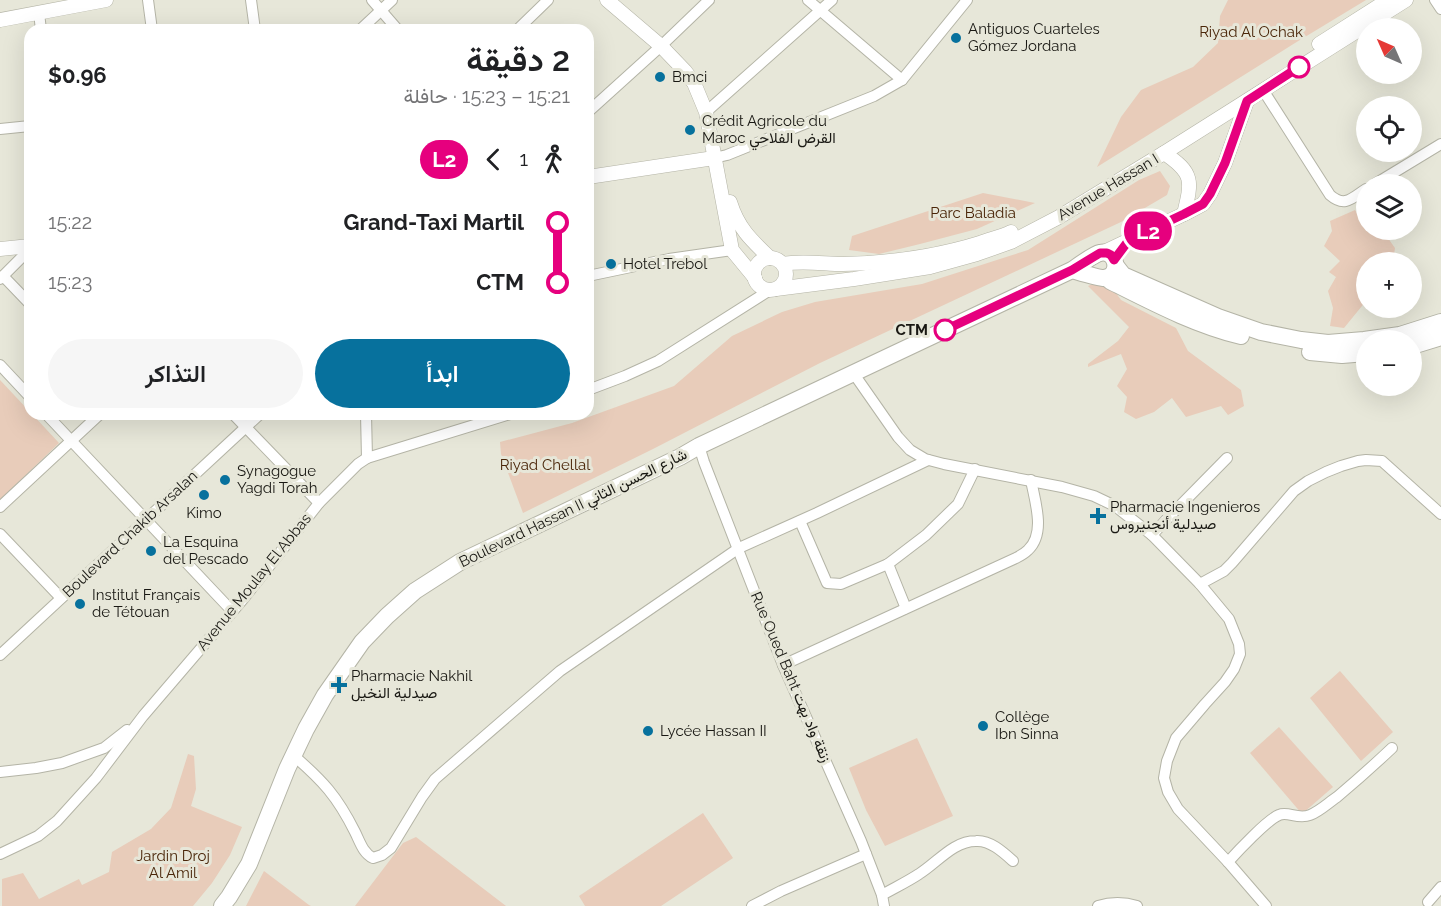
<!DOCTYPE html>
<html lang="ar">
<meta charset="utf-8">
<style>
:root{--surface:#fff;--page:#f6f6f6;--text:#202124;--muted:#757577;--accent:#07719d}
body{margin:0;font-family:Raleway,Vazirmatn,sans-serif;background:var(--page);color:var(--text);direction:rtl;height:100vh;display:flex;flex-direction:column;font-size:22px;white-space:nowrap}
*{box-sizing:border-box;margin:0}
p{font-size:20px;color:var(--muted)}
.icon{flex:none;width:33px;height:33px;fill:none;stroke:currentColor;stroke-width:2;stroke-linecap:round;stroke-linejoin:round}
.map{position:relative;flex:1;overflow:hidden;direction:ltr}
.panel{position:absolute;left:24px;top:24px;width:570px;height:396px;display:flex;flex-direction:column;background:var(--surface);border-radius:18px;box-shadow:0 6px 24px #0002;direction:rtl}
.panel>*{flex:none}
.badge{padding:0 12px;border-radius:20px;font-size:21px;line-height:39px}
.needle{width:39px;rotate:315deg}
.controls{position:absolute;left:1356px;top:18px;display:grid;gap:12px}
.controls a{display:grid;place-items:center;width:66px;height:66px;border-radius:50%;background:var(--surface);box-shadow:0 6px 24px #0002;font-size:30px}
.map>.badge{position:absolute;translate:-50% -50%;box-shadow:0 0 0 3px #fff}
.legs{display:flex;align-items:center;gap:9px;height:66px;padding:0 24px;font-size:20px}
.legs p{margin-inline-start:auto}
.head{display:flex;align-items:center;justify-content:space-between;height:102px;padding:0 24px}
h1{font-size:33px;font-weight:600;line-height:45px}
.primary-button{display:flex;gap:12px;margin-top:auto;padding:12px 24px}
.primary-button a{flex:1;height:69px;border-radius:36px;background:var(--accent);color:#fff;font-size:24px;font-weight:600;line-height:69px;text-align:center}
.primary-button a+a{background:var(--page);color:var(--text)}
ul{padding:0 24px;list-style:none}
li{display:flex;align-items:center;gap:21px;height:60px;font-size:22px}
li i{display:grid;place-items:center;width:9px;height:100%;margin:0 8px;background:currentColor}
li i::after{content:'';width:15px;height:15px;margin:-8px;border:4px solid;border-radius:50%;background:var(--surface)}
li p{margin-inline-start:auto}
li:first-child i{background:linear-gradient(#0000 50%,currentColor 0)}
li:last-child i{background:linear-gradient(currentColor 50%,#0000 0)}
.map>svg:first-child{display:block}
.green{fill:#e8ccba}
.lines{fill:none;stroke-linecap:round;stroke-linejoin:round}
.street-casing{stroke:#b4b4a6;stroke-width:12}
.secondary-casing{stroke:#b4b4a6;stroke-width:15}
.primary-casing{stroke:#b4b4a6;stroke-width:18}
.street{stroke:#fff;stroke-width:10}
.secondary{stroke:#fff;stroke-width:14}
.primary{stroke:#fff;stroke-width:16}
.line-1-casing{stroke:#fff;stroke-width:14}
.line-1{stroke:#e6007e;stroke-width:9}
.poi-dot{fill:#07719d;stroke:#e7e7d9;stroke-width:2}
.stop-1-dot{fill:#fff;stroke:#e6007e;stroke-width:3}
.labels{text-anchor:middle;stroke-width:6;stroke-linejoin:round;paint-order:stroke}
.poi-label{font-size:15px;fill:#191813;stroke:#e7e7d9;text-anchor:start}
.park-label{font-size:15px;fill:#4a2609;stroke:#e7e7d9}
.street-label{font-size:15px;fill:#191813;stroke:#e7e7d9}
.stop-label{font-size:15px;font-weight:bold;fill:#191813;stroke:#e7e7d9;text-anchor:end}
</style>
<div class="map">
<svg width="1441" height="906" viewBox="0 0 1441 906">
<rect width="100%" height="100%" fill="#e7e7d9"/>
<g class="green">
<polygon points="1228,0 1366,0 1295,43 1097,167 1121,117 1141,90 1193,67 1218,43 1220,16"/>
<polygon points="1160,171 1170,186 1167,195 1121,222 820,363 653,449 523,513 501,454 500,442 572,423 674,386 732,336 782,312 815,302 922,284 1028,250 1139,180"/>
<polygon points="983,193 1035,203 977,229 920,244 879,254 849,250 852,236"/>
<path d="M1355,210L1361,220L1366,223V230C1385,230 1385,234 1395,248L1393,262H1366V301L1344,328L1330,326L1333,308L1328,291L1336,277L1329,272L1340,261L1324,246L1332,231L1330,221Z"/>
<polygon points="1097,282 1113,289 1121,300 1176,328 1188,351 1241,390 1244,406 1228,415 1221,406 1186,417 1172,398 1154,412 1136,419 1124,412 1127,397 1117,386 1127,369 1121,354 1088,367 1088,364 1118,341 1129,327 1088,286"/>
<polygon points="0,380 30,412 30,414 32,414 59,443 0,500"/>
<polygon points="1340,671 1393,732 1361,761 1310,698"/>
<polygon points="1279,727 1333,787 1302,814 1250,753"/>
<polygon points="917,738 953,816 885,846 866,810 849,768"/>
<polygon points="188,754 194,756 196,789 191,806 242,827 230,855 212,883 193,906 2,906 2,879 23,873 39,899 79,879 82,885 109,872 112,852 151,829 171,808"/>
<polygon points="703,813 733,858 661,906 585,906 579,896"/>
<polygon points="416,837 506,906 355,906 403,843"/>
<polygon points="264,871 309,905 311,906 246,906"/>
</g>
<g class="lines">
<defs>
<g id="street">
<polyline points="148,0 152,30"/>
<polyline points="251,0 255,30"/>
<polyline points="372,0 398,30"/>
<polyline points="808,0 902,80"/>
<polyline points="1435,0 1441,9"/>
<polyline points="39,13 41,30"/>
<polyline points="360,30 392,0"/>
<polyline points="517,30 548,0"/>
<path d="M1263,90L1330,195C1345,208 1352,198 1366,189"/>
<polyline points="588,112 661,46 709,0"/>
<polyline points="706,112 832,0"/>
<polyline points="0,129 30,126"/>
<polyline points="714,158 727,155 874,96 902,80 967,0"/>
<polyline points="1375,184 1441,144"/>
<polyline points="3,276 30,304"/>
<polyline points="588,276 669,259 732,250"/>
<polyline points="0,279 23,256 30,246"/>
<polyline points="0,365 30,397"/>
<polyline points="854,374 898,437 910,450 925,459 944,464 1062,487 1094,496 1115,506 1152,535 1200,584 1229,619 1239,644 1240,654 1234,669 1225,682 1205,704 1176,738 1167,761 1164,778 1168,792 1178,809 1228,862 1266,906"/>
<polyline points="588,390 625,376 658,361 770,290"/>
<polyline points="46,414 232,611"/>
<polyline points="233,414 319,503"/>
<polyline points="366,414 367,458"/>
<polyline points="699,446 704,462 783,665 861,841 882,895 884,906"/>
<polyline points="0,507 100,414"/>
<polyline points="800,521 827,583 841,584 888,564 926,535 958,504 975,469"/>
<polyline points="0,534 61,598"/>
<polyline points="1152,535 1166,520 1227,458"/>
<polyline points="888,564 905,606 904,609"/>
<polyline points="1200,584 1224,571 1232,563 1294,491 1308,481 1326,472 1341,466 1358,461 1366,460 1382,461 1441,514"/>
<polyline points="0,655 260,414"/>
<path d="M783,665L1016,558C1020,556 1025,553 1028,550C1046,533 1035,502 1031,480"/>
<path d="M293,755C323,781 337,796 355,832C360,842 363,853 373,858L382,855L391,848L422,797L435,779L560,671L739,548L817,513L928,460"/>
<polyline points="0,772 36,768 62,763 104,748 127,730"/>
<polyline points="0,854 38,836 57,821 96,778 143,716 244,598 319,503 358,464 367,458 510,414"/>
<path d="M1228,862C1237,852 1268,819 1279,815C1288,811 1298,820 1310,815C1320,811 1328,803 1337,797C1356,781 1374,765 1392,748"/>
<path d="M882,895C894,888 907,882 919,874C937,863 953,841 976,841C990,840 1003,852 1013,861"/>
<polyline points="1428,902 1441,887"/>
<polyline points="752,906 781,891 866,854"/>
<path d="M1098,906C1111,902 1124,902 1137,906"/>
</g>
<g id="secondary">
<polyline points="607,0 661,46 685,71 694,83 706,112 732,250 755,278"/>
<polyline points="0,20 106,0"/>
<polyline points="1319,44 1388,0"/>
<path d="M1164,153C1194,173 1192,181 1184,214"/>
<polyline points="588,177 714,158"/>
<path d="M730,202C738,228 751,240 770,258"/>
<polyline points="0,249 30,246"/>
<polyline points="1104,252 1184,214 1203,204 1210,194 1225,163 1247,101"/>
<circle cx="770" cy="274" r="16"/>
<path d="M783,264C801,260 825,264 843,264C890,263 935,257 980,243C990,239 1001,237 1011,232"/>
<polyline points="776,289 854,279 930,267 977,254 1011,242 1059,217 1164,153 1406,0"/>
</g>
<g id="primary">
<polyline points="1116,266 1123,275 1218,317 1261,332 1301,340 1328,343 1364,340 1400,335 1441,322"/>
<path d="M1110,281C1152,302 1195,325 1241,336"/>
<polyline points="1412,346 1441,337"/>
<polyline points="1310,352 1342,355 1366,353"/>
<path d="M222,906L229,897L249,864L287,769L306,729L325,695L362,642L387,616L415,591L460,562L680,457L699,446L1072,270C1078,266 1094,254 1100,253C1117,249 1122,276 1104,278C1098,278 1079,272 1072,270"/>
</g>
</defs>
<use href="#street" class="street-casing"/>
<use href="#secondary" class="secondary-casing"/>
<use href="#primary" class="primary-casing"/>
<use href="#street" class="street"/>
<use href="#secondary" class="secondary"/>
<use href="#primary" class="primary"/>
</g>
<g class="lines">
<defs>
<polyline id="line-1" points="945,330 1072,270 1100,253 1107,253 1111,255 1114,260 1129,240 1184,214 1203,204 1210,194 1225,163 1247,101 1299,67"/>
</defs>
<use href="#line-1" class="line-1-casing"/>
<use href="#line-1" class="line-1"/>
</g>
<g class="poi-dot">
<circle cx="956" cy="38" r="6"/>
<circle cx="660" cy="77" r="6"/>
<circle cx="690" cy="130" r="6"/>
<circle cx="611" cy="264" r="6"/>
<circle cx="225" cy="480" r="6"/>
<circle cx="204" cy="495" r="6"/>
<path d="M1095 507h6v6h6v6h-6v6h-6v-6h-6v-6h6z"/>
<circle cx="151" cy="551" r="6"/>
<circle cx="80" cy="604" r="6"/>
<path d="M336 676h6v6h6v6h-6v6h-6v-6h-6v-6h6z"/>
<circle cx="983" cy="726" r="6"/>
<circle cx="648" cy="731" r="6"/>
</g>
<g class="stop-1-dot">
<circle cx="1299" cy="67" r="10"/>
<circle cx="945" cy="330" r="10"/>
</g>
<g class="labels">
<g class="poi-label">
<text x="968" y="34">Antiguos Cuarteles<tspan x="968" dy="17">Gómez Jordana</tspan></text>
<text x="672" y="82">Bmci</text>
<text x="702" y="126">Crédit Agricole du<tspan x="702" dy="17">Maroc القرض الفلاحي</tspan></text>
<text x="623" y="269">Hotel Trebol</text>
<text x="237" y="476">Synagogue<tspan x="237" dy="17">Yagdi Torah</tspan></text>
<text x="1110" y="512">Pharmacie Ingenieros<tspan x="1110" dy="17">صيدلية أنجنيروس</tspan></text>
<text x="204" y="518" text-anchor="middle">Kimo</text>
<text x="163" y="547">La Esquina<tspan x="163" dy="17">del Pescado</tspan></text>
<text x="92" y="600">Institut Français<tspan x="92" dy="17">de Tétouan</tspan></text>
<text x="351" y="681">Pharmacie Nakhil<tspan x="351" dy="17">صيدلية النخيل</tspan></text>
<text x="995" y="722">Collège<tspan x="995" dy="17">Ibn Sinna</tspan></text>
<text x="660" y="736">Lycée Hassan II</text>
</g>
<g class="park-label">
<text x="1251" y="37">Riyad Al Ochak</text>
<text x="973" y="218">Parc Baladia</text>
<text x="545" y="470">Riyad Chellal</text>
<text x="173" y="861">Jardin Droj<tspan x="173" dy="17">Al Amil</tspan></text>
</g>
<g class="street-label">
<text transform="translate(1108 187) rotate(-31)" y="5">Avenue Hassan I</text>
<text transform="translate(573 508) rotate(-26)" y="5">Boulevard Hassan II شارع الحسن الثاني</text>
<text transform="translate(130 534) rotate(-43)" y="5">Boulevard Chakib Arsalan</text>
<text transform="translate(254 582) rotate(-51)" y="5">Avenue Moulay El Abbas</text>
<text transform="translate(791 677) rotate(67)" y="5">Rue Oued Baht زنقة واد بهت</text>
</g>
<g class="stop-label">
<text x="928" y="335">CTM</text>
</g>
</g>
</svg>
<div class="controls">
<a><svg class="needle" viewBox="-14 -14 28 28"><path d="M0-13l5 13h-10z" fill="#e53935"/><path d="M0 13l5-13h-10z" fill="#757577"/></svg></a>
<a><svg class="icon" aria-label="locate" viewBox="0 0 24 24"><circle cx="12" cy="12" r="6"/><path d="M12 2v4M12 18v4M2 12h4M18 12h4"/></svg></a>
<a><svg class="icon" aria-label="layers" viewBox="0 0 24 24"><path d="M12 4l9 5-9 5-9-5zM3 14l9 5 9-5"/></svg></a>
<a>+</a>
<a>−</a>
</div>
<b class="badge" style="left:1148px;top:231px;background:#e6007e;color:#fff">L2</b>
<section class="panel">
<div class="head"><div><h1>2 دقيقة</h1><p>15:21 – 15:23 · حافلة</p></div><b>$0.96</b></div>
<div class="legs"><svg class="icon" aria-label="walk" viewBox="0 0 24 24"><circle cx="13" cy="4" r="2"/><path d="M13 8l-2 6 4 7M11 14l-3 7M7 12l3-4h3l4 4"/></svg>1<svg class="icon" aria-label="back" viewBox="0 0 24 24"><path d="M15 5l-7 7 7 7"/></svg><b class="badge" style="background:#e6007e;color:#fff">L2</b></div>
<ul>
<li><i style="color:#e6007e"></i><b>Grand-Taxi Martil</b><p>15:22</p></li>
<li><i style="color:#e6007e"></i><b>CTM</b><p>15:23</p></li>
</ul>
<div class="primary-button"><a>ابدأ</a><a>التذاكر</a></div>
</section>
</div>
